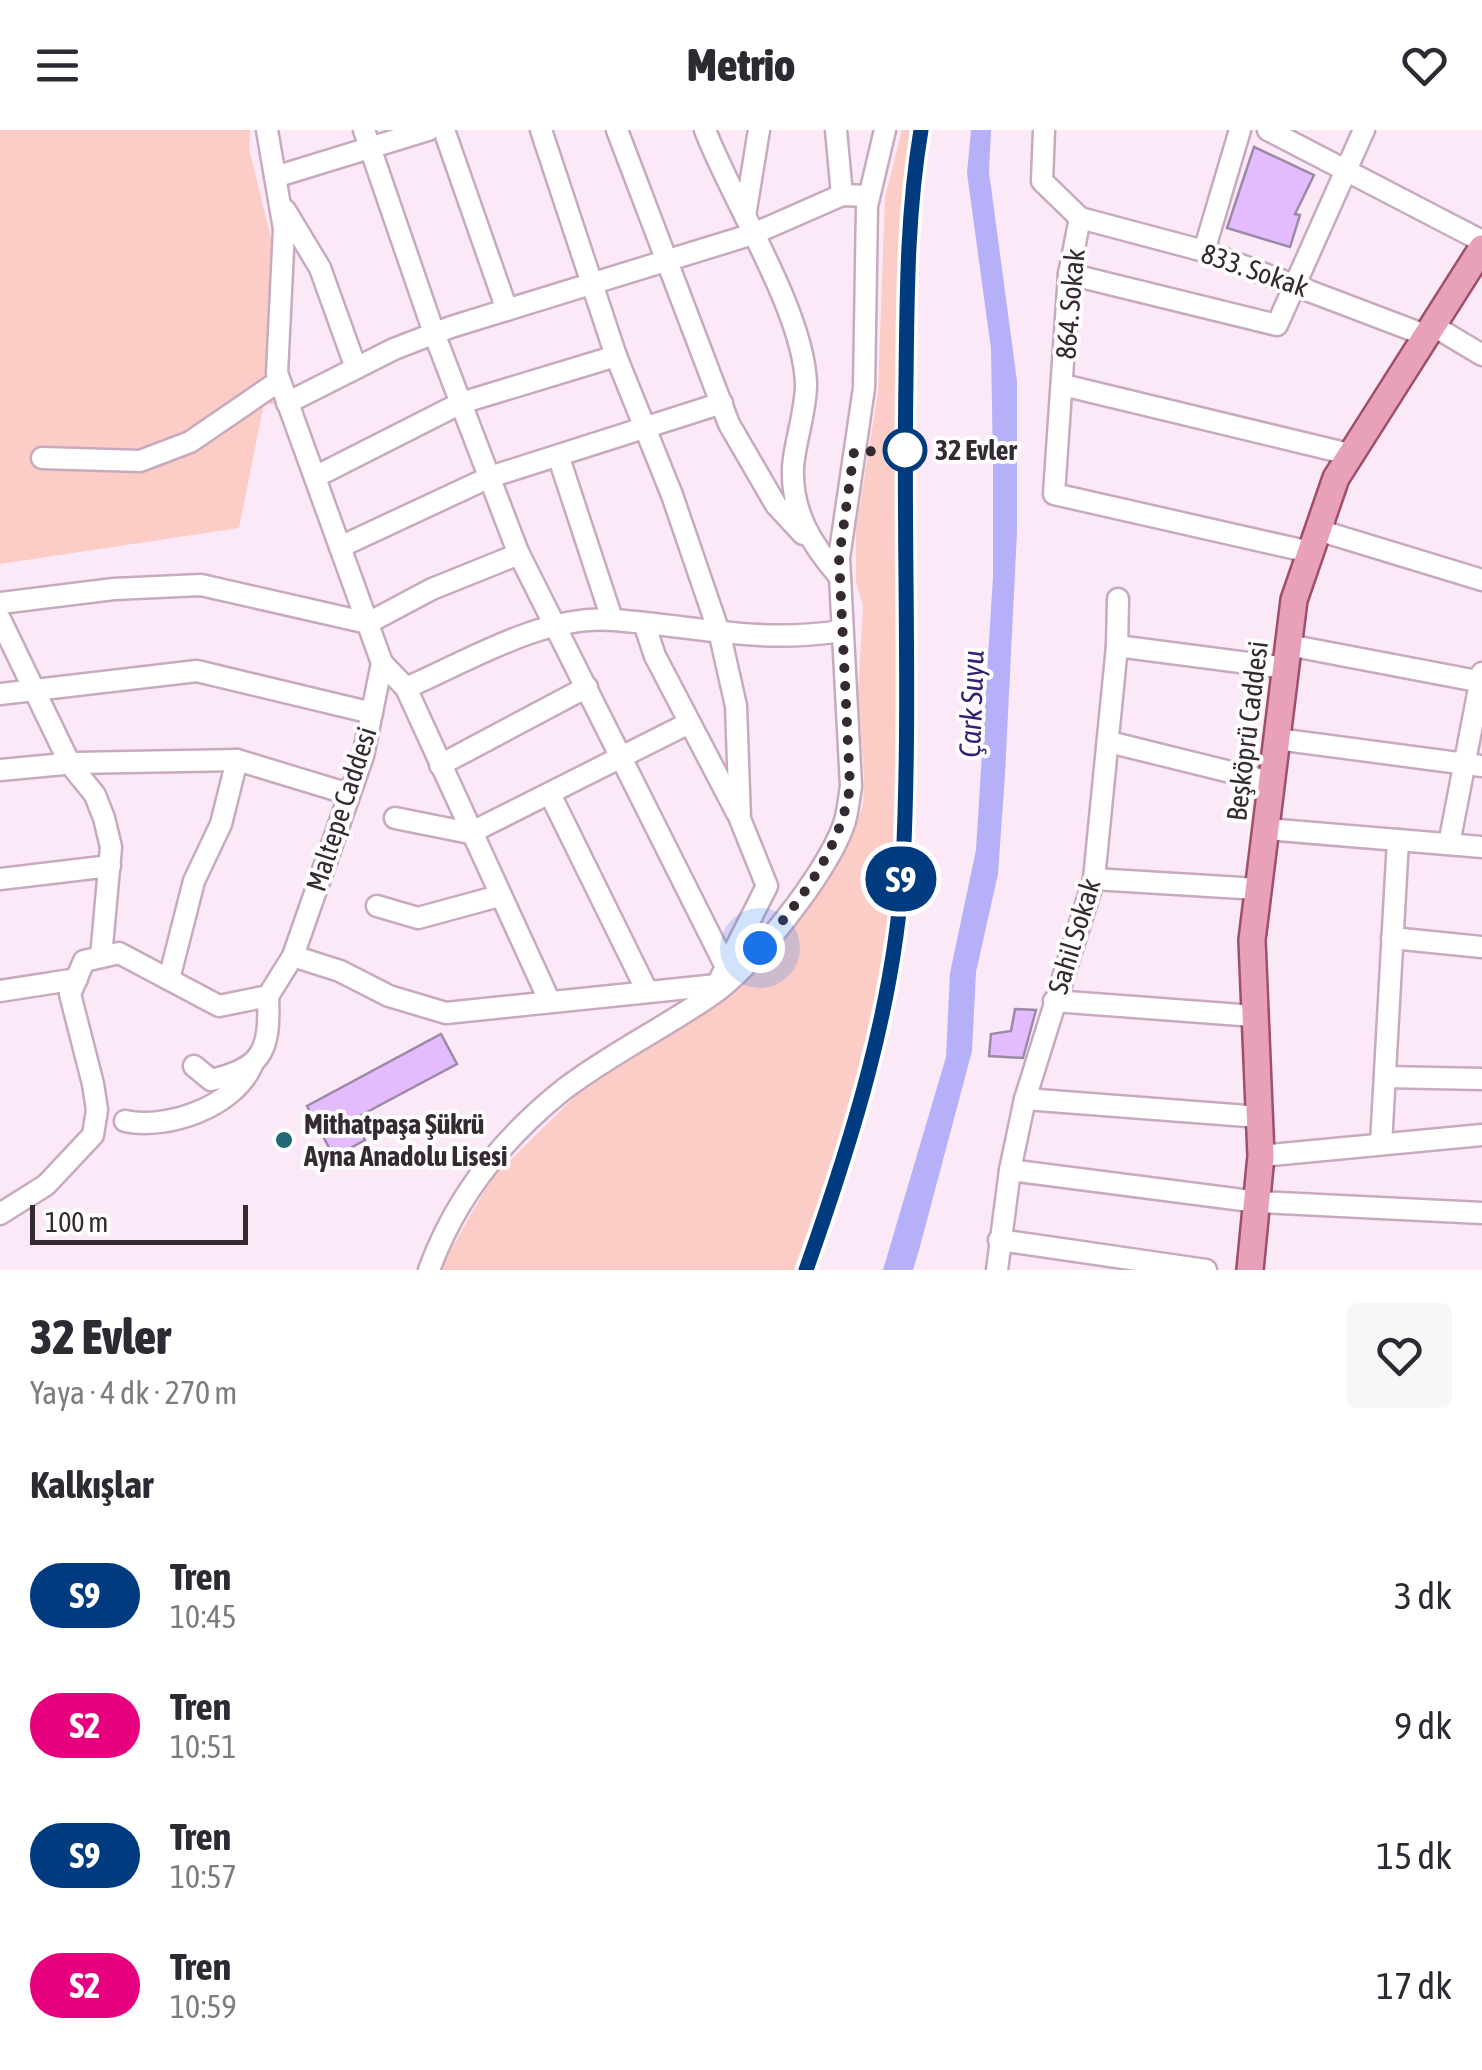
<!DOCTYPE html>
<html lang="tr">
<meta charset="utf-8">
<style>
:root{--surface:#fff;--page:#f7f7f7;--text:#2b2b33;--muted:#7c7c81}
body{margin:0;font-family:"Asap Condensed",sans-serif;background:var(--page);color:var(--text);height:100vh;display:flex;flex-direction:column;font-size:38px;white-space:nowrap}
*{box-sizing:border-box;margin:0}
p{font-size:32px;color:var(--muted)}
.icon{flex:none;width:55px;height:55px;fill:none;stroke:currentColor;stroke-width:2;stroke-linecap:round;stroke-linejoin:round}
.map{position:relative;height:1140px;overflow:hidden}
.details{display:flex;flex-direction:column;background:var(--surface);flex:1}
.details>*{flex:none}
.badge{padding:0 20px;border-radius:32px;font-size:35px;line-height:65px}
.scale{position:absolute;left:30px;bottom:25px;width:218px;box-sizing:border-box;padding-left:10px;border:5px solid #352932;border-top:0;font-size:28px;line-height:35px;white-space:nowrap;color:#352932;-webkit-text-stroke:8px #fdfdfd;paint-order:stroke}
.you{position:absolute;width:50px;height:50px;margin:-25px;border:8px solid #fff;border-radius:50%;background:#1a73e8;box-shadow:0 0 0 15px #1a73e833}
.map>.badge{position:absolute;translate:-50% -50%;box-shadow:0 0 0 5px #fff}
h2{padding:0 30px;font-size:38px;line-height:90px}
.round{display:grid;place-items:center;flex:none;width:105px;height:105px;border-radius:10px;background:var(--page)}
.overview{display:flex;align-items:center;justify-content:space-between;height:170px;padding:0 30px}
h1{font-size:48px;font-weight:800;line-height:75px}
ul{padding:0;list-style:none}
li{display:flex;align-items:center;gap:30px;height:130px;padding:0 30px}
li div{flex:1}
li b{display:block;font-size:38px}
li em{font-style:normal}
li .badge{min-width:110px;font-weight:700;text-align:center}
header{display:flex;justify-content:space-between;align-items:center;height:130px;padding:0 30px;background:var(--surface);font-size:45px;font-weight:800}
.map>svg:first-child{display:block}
.green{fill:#fcccc7}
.water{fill:#b6b0f9}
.building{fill:#e4bbff;stroke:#9b8aa6;stroke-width:2.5}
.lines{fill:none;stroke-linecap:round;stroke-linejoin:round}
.minor-casing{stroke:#c8aabf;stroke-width:25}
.major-casing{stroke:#9f4f6b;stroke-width:30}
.minor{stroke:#fff;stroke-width:20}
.major{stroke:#e8a1b9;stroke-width:25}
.rail{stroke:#968792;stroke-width:4;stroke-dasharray:18 18;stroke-linecap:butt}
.line-casing{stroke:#fff;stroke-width:22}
.line{stroke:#003b80;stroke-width:15}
.walk{stroke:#352932;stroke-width:10;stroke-dasharray:0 18}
.stop-dot{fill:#fff;stroke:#003b80;stroke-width:5}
.poi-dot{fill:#226977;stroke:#fdfdfd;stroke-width:4}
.labels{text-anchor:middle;stroke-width:8;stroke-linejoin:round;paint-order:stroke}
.street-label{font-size:28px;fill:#352932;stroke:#fdfdfd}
.stop-label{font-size:28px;font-weight:bold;fill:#352932;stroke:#fdfdfd;text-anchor:start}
.poi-label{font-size:28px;font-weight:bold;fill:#352932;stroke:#fdfdfd;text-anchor:start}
.water-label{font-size:30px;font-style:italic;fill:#352274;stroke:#fdfdfd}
</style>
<header><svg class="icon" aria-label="menu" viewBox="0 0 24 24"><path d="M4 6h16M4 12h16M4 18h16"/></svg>Metrio<svg class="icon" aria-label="heart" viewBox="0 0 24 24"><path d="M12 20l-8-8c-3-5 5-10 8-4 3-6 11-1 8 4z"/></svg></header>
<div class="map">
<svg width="1482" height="1140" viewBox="0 0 1482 1140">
<rect width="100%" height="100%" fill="#fce9f7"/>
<g class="green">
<polygon points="0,0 250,0 249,19 275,124 266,215 278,275 264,273 239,398 0,434"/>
<path d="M902,0H915L907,39L900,124L894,726C886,830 866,934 834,1033C823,1069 806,1104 794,1140H439L492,1048L606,936L759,836L787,804L853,704L863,675L864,648L858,565L863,476L856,452V399L878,262L885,67Z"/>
</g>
<polygon class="water" points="971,0 991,0 989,42 1017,251 1017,402 1005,644 998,744 976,842 972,921 919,1120 913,1140 883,1140 946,927 950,843 976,720 993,446 993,335 991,219 967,43"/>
<g class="building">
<polygon points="1254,17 1314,45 1295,84 1300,85 1290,117 1227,98"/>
<polygon points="1015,879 1036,880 1023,928 989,926 991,904 1011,901"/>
<polygon points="441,904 457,934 354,989 365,1010 334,1027 307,976"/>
</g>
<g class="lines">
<defs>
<g id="minor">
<polyline points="364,0 434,203 518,422 726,837"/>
<polyline points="444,0 507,180"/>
<polyline points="541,0 616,226 672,365 720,505 736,576 740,689 767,756 717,855"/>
<polyline points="617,0 729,294 776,375 803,404"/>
<path d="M705,0C732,71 804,181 806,254C806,282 795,310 793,337C791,382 812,415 839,446"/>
<polyline points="836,0 842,65"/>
<polyline points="1044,0 1042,51 1080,88 1069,144 1054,364 1310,422"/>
<polyline points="1268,0 1482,111"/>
<polyline points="275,47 428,0"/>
<polyline points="285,80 320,138 356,238"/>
<polyline points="745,86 759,0"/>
<polyline points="1080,88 1204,121 1425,205"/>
<polyline points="1204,121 1240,0"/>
<polyline points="1069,144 1277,195 1364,0"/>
<polyline points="1432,195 1482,225"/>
<polyline points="1063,255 1349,324"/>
<polyline points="287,273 394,219 451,197 753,104 842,65 869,66"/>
<polyline points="42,328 140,331 190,312 279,251"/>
<polyline points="559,328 612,489"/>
<polyline points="315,347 461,273 616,226"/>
<polyline points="1318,400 1482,450"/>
<polyline points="340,417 490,347 722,273"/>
<polyline points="0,473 114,459 201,455 368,493 432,459 519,424"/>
<polyline points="0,489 70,634 95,665 104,688 111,717 101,827"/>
<polyline points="645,496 655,526 737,683"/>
<polyline points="1288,515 1482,552"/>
<polyline points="1117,516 1118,469"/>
<polyline points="382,533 406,558 550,872"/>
<path d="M406,558C469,531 543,484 614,490C695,496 758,514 841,501"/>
<polyline points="0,564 197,541 372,583"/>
<polyline points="1277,609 1482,636"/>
<polyline points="1109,612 1271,652"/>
<polyline points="440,635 587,557"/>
<polyline points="0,640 75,633 237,630 349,664"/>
<polyline points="550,664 647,861"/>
<polyline points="395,688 470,703 689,593"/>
<polyline points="1266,699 1482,717"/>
<polyline points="1449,714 1482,543"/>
<polyline points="0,749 110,736"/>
<polyline points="1094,749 1258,759"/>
<polyline points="377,776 418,788 499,766"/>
<polyline points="1392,808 1482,817"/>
<polyline points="293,826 340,841 389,866 446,883 717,855"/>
<polyline points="169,849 194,751 221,694 237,630"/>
<polyline points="0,861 77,849"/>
<polyline points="1054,871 1254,886"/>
<path d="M194,936L211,950C265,938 270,918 268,866"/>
<polyline points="1385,947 1482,949"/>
<polyline points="1025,969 1260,987"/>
<path d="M125,991C167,1000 234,977 252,935"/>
<polyline points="1381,1014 1398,710"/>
<polyline points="1261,1026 1482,1005"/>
<polyline points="1010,1040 1258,1072 1482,1083"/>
<polyline points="0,1084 46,1055 93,1005 97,980 93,954 70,864 84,831 119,823 219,876 268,866 293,826 363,626 382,533 277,243 284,99 267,0"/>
<polyline points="999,1110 1206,1140"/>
<path d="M429,1140C455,1068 503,1008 563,960C610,924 662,899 710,866C753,837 827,743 844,694C848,682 849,668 851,656L839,428L864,258L867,76L885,0"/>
<polyline points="997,1140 1010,1040 1025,969 1094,749 1117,516 1286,538"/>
</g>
<polyline id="major" points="1250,1140 1261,1026 1252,810 1294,470 1336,348 1482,118"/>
</defs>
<use href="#minor" class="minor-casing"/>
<use href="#major" class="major-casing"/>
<use href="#minor" class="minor"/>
<use href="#major" class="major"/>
<path class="rail" d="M806,1140C853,1011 895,874 903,735C911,577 904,416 905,257C906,171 907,85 921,0"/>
</g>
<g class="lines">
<defs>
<path id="line" d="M806,1140C852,1010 895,874 903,735C911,574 903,411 906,250C907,166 907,83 921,0"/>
</defs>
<use href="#line" class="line-casing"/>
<use href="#line" class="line"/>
<path class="walk" d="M760,818C801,770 841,719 850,656L839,428L854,322L905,320"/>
</g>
<circle class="stop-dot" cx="905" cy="320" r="20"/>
<circle class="poi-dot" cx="284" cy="1010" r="10"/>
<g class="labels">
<g class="street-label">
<text transform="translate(1255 140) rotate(19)" y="10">833. Sokak</text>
<text transform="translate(1070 174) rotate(-85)" y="10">864. Sokak</text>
<text transform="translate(1247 601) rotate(-83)" y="10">Beşköprü Caddesi</text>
<text transform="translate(341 679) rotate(-72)" y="10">Maltepe Caddesi</text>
<text transform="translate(1074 806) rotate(-73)" y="10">Sahil Sokak</text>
</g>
<g class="stop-label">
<text x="935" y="330">32 Evler</text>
</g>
<g class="poi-label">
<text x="304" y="1004">Mithatpaşa Şükrü<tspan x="304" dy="32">Ayna Anadolu Lisesi</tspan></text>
</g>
<g class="water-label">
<text transform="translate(972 574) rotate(-88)" y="10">Çark Suyu</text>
</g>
</g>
</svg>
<div class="scale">100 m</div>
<div class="you" style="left:760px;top:818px"></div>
<b class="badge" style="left:901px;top:749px;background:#003b80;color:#fff">S9</b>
</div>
<section class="details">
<div class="overview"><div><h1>32 Evler</h1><p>Yaya · 4 dk · 270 m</p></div><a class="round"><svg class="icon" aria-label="heart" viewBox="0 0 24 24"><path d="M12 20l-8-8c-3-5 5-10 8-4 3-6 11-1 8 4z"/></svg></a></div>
<h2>Kalkışlar</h2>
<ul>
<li><span class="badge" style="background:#003b80;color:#fff">S9</span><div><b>Tren</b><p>10:45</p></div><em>3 dk</em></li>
<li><span class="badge" style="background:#e6007e;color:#fff">S2</span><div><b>Tren</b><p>10:51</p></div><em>9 dk</em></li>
<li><span class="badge" style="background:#003b80;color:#fff">S9</span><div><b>Tren</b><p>10:57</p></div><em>15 dk</em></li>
<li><span class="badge" style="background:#e6007e;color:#fff">S2</span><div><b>Tren</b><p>10:59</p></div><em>17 dk</em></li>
</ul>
</section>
